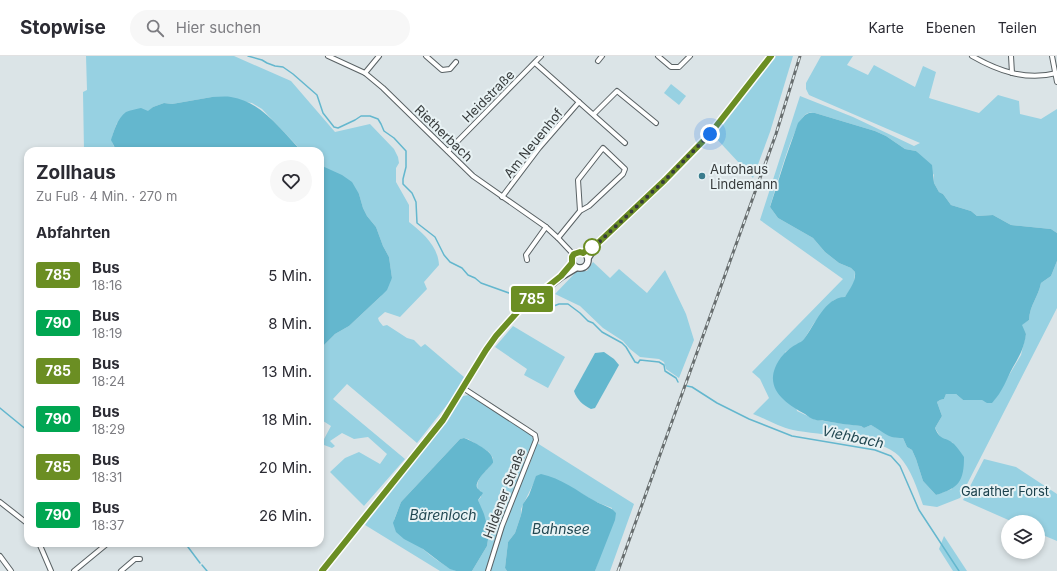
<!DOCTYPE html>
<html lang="de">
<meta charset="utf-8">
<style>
:root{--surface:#fff;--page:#f7f7f7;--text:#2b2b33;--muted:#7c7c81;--line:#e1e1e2}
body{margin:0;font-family:Inter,sans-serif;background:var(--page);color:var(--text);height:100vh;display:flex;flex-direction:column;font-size:15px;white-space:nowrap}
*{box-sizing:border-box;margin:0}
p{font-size:13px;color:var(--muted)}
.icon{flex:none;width:22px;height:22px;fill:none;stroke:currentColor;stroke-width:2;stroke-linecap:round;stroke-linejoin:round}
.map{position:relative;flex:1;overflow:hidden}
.panel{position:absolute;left:24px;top:91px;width:300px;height:400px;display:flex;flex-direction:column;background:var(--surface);border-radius:12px;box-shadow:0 2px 6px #0003}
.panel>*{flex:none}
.badge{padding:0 8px;border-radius:3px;font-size:14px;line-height:26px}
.tools{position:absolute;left:1001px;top:459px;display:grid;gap:8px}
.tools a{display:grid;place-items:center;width:44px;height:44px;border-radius:50%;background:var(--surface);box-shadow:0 2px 6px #0003;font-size:20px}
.you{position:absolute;width:20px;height:20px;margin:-10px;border:3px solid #fff;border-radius:50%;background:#1a73e8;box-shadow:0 0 0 6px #1a73e833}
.map>.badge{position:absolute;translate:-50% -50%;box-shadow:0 0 0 2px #fff}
h2{padding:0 12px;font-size:15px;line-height:36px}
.round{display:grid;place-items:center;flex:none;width:42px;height:42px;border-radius:21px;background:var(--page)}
.headline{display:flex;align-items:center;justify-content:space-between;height:68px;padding:0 12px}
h1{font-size:19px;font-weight:700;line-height:30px}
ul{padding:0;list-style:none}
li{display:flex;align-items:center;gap:12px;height:48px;padding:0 12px}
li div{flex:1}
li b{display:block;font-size:15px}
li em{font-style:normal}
li .badge{min-width:44px;font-weight:700;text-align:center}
header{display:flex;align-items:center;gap:24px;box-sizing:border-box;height:56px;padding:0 20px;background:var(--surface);border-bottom:1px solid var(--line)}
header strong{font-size:19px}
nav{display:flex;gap:22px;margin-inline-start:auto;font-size:14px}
.search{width:280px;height:36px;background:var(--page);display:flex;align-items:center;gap:10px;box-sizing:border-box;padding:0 14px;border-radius:22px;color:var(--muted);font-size:15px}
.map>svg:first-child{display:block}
.green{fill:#97d1e2}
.water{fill:#64b7ce}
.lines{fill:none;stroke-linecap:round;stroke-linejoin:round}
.stream{stroke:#64b7ce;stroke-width:1.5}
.minor-casing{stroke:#596164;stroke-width:6}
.secondary-casing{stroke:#596164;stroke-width:8}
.minor{stroke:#fff;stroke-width:4}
.secondary{stroke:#fff;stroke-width:5.5}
.rail-casing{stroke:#686e6f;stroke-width:3}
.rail{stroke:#e8f2f4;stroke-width:1.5;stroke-dasharray:4.5;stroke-linecap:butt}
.line-casing{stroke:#fff;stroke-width:9}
.line{stroke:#6b8e23;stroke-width:6}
.walk{stroke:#373b3c;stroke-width:4;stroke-dasharray:0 7.2}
.poi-dot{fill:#3a7c8d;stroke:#e8f2f4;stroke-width:1.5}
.stop-dot{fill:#fff;stroke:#6b8e23;stroke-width:2}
.labels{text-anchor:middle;stroke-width:4;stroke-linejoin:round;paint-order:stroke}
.street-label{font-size:13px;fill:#373b3c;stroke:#e8f2f4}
.poi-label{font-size:13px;fill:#373b3c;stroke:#e8f2f4;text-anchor:start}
.park-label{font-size:13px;fill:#1b414c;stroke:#e8f2f4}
.water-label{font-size:14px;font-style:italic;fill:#224852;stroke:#e8f2f4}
</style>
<header>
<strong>Stopwise</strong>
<div class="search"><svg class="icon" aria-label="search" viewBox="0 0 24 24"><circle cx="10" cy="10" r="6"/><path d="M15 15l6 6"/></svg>Hier suchen</div>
<nav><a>Karte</a><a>Ebenen</a><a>Teilen</a></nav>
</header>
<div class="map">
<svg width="1057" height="515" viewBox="0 0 1057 515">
<rect width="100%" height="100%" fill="#dbe4e7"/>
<g class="green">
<path d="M86,0H234L291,25L335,76L370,68L394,93L398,101L399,107L396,112V126L409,149V166C423,177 438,190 439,209L424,226L427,233L400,261L385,256L378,262L379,265L383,270L387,269L407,282L414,284L421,291L425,288L464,321L454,340L417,387L347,328L333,343L405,403L364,450L330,416L345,402L359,396L380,408L387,398L368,381L354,383L342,377L330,385L335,390L332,392L324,389L323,385L331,370L320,363V293L335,278L349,270L381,240L392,222L389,201L383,190L376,171L367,160L363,152L359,138L320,109V95H302L262,53L252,47L212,41L172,48L164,47L153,51L148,56L145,55L117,67C114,75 109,84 115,92L114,95H84L83,36L87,34Z"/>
<polygon points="776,0 793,0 770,76 753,122 714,80"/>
<path d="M821,0H853L847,9L868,19L874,9L915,31L923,10L936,16L929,42L979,57L998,39L1019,45L1020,58L1041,63L1057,53V177L1051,173L1011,169L993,159L977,160L971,155L951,149L943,138L939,136L934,127V119L916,95L905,93L886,80L875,75L815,57C812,57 809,56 806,58C793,68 776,133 770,151L778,162L813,182L825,196L839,207L851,212L855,216L854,228L845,241L834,244L830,248L814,267L803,285L785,296L797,355L816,364L861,370L864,372L871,369L896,382H903L907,391L912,394L916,403L923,425L936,439L952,433L953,387L941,382L935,372L942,360L937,346L940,344L944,343L946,338H956L963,344H982L992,346L995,343L1021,299L1026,278L1021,269L1029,264C1030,248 1038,242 1041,227L1051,220L1057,205V252L960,442L937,451L923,449C917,432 911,413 899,400C882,381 818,379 793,374C779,371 766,363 753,358L769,342L760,323L752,316L843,223L760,164L800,40L853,61L914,90L920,87L809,39L806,33V27Z"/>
<polygon points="671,28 686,40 679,49 664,37"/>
<polygon points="593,206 610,222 619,213 647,237 665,214 686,258 694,284 679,322 666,313 664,306 659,303 640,301 630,293 623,285 603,272 580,250 555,238 577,215 587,215"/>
<polygon points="513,270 565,301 548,332 524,319 527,313 495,291"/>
<path d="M469,339L531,379L534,384L523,406L529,410L537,387L634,448L610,515H595L600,500L612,452L596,446L577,435L537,420L521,453V459L515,477L508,486L505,512L507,515H472L487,490L489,477L478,444L481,441V435L478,434C474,424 486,415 493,407V402L489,396L468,383L464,382L460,383L401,446L394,464C412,483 431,504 456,515H440L365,469L375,453L445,367L463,340Z"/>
<polygon points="984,403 1016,411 1057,438 1057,485 1038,477 1038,466 1013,466 963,444"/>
<polygon points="944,480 967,515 953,515 939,493"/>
</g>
<g class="water">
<path d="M212,41C218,41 225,40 231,41C263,46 280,74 302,95H114L115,92L111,84C114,75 117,63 126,56C130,54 137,53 141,52L148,55L153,51L164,47L172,48Z"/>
<path d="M809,57H815L875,75L886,80L905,93L916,95L932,109L934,127L939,136L943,138L951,149L971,155L977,160L993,159L1011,169L1051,173L1057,177V205L1051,220L1041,227C1038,242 1030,248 1029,264L1022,269L1026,278C1024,292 1020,299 1013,311C1006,324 1003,335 992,347H987L982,344H963L956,338H946L944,343L940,344L937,346L942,360L935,372C941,386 945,380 954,388C958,392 961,397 964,401C964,425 959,432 936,439L923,425L916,403L912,394L907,391L903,382C888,383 884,376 871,369L864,372L861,370C849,369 837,367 825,365C822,364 818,365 816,364C811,363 808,360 805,358C788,349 766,335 775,312C779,302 787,293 797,288C800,286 802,286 804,283C815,269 825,241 845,241C850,232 856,226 855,216L851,212L839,207L825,196L813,182L778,162L770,151L785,104L798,67L805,59Z"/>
<polygon points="320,109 342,119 352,126 359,138 363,152 367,160 376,171 383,190 389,201 392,222 387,234 381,240 349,270 335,278 320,293"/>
<path d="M604,296L614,303L619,309L595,352L591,353C583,349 577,344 574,335L595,297Z"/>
<path d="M464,382C470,384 490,394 492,401C493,403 493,405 493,407C488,413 472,427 478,433C480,435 482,436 483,437L478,444L484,458L489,477L487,490L472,515H456L450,513L440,506L423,493L404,483L396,476L393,467L401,446L460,383Z"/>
<path d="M541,418C561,422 577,435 595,445C603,450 610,450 616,457L615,464L595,515H507L505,512L508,486L515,477L521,459L523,448L529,439L536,420Z"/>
</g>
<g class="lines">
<g class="stream">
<polyline points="248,0 262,4 267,7 275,10 283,11 293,18 317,39 323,57 334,71 338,72 355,64 361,60 370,60 378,63 381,68 384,75 394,82 406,95 406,111 403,123 403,128 412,137 416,146 417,167 435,181 444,199 450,206 462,212 468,219 475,222 481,227 523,242"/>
<polyline points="533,249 546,253 559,248 568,248 580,257 588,265 593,267 602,276 622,287 626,291 635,306 638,307 640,304 659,306 664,309 665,315 676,322 678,326"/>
<polyline points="687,330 692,331 717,347 749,363 792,380 875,394 891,400 900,410 919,454 959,515"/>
<polyline points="0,352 28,375"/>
<polyline points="185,487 200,507"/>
<polyline points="202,509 207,515"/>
</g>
<defs>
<g id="minor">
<polyline points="328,0 365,17 383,32 473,120 546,171 558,182 574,199"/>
<polyline points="426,0 442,14 450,13 456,6"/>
<polyline points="658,0 671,11 679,11 690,0"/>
<path d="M972,0C998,15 1026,25 1057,17"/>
<polyline points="1011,0 1012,17"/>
<polyline points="1052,0 1057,26"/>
<polyline points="598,5 602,0"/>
<polyline points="535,7 625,87"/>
<polyline points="365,17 379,0"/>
<polyline points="594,58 617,35 656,67"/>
<polyline points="448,95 541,0"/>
<polyline points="502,141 539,92 579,46"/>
<polyline points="558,182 580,155 589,150 623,118 625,113 603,92 578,124 580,155"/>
<polyline points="527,204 526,199 546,171"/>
<polyline points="463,332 526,373 535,379 536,384 502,470 488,515"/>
<polyline points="0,446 28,468"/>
<polyline points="39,487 51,515"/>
<polyline points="0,500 11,515"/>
<polyline points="74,515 108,487"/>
<polyline points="121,515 135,503 140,503"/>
</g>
<g id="secondary">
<circle cx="580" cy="204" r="8"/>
<polyline points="588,202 598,187 665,124 710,78 771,0"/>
<polyline points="322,515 443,364 486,294 496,280 521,252 561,221 576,212"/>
</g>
</defs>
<use href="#minor" class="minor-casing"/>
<use href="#secondary" class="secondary-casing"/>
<use href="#minor" class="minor"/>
<use href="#secondary" class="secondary"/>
<defs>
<polyline id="rail" points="618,515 776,78 800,0"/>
</defs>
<use href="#rail" class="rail-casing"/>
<use href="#rail" class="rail"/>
</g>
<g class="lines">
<defs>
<polyline id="line" points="322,515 443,364 486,294 496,280 521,252 561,220 572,207 572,201 574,198 580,196 583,197 598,187 665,124 710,78 771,0"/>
</defs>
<use href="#line" class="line-casing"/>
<use href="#line" class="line"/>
<polyline class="walk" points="592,191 587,194 598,187 665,124 710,78"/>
</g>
<circle class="poi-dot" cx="702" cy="120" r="4"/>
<circle class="stop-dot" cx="592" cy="191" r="8"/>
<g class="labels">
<g class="street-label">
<text transform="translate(488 40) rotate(-45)" y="5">Heidstraße</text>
<text transform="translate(444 77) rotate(44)" y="5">Rietherbach</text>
<text transform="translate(533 87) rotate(-51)" y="5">Am Neuenhof</text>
<text transform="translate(504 437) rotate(-69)" y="5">Hildener Straße</text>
</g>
<g class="poi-label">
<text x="710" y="118">Autohaus<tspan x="710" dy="15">Lindemann</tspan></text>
</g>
<g class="park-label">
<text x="1005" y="440">Garather Forst</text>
</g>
<g class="water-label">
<text transform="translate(853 381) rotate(12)" y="5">Viehbach</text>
<text x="443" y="464">Bärenloch</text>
<text x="561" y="478">Bahnsee</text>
</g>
</g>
</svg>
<div class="tools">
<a><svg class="icon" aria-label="layers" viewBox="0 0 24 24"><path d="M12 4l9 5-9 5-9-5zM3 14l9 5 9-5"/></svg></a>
</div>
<div class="you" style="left:710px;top:78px"></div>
<b class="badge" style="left:532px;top:243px;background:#6b8e23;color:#fff">785</b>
<section class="panel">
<div class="headline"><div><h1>Zollhaus</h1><p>Zu Fuß · 4 Min. · 270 m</p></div><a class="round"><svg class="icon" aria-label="heart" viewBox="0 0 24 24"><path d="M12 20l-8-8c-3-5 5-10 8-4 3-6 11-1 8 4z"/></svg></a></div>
<h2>Abfahrten</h2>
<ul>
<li><span class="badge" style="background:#6b8e23;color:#fff">785</span><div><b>Bus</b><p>18:16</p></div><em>5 Min.</em></li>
<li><span class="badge" style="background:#00a651;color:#fff">790</span><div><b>Bus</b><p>18:19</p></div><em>8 Min.</em></li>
<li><span class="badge" style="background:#6b8e23;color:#fff">785</span><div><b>Bus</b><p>18:24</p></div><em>13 Min.</em></li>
<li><span class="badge" style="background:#00a651;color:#fff">790</span><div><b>Bus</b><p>18:29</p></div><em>18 Min.</em></li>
<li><span class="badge" style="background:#6b8e23;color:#fff">785</span><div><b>Bus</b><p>18:31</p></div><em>20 Min.</em></li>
<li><span class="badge" style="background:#00a651;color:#fff">790</span><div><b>Bus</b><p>18:37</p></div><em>26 Min.</em></li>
</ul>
</section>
</div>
